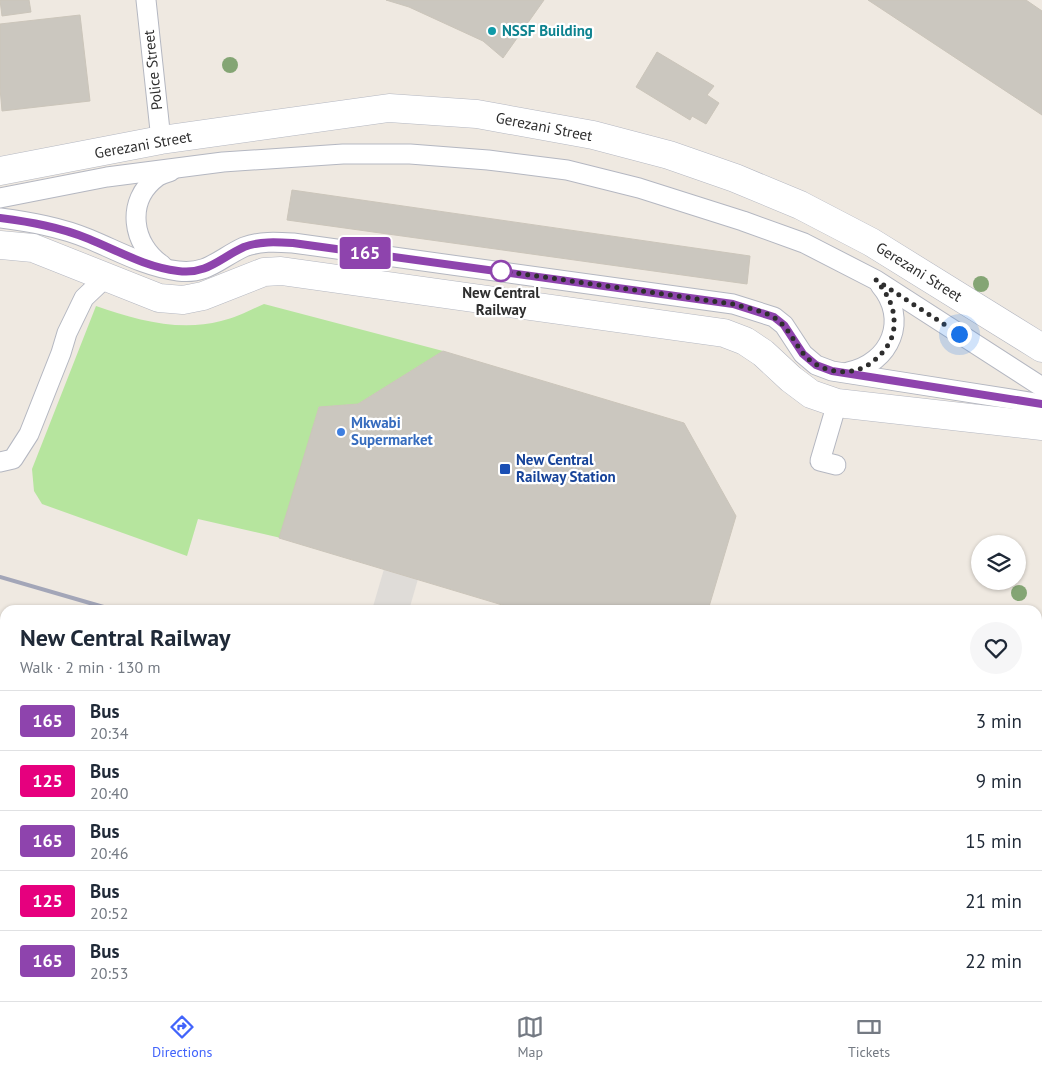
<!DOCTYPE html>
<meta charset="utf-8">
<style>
:root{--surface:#fff;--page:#f6f6f7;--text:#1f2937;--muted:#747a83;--line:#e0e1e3;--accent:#4264fb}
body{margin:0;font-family:"PT Sans",sans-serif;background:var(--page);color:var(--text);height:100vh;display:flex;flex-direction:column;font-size:19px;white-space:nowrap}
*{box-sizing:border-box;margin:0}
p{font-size:16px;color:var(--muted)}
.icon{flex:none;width:28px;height:28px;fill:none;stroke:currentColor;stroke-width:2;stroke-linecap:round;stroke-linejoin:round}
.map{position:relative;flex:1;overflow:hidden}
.sheet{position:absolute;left:0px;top:605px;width:1042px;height:396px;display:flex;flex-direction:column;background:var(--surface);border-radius:15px 15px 0 0;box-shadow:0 1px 4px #0004}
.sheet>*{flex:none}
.badge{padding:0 10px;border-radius:4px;font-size:18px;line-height:32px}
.fabs{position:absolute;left:971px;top:535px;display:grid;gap:10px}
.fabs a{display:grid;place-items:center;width:55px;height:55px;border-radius:50%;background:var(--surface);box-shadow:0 1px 4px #0004;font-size:25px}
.you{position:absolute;width:25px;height:25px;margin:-12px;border:4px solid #fff;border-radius:50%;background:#1a73e8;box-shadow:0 0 0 8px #1a73e833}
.map>.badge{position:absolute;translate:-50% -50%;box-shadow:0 0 0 2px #fff}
.round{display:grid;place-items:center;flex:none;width:52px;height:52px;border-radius:26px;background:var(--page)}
.head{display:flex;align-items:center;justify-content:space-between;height:85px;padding:0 20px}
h1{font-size:24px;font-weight:600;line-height:38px}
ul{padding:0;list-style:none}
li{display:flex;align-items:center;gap:15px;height:60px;padding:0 20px;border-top:1px solid var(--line)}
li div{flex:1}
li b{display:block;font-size:19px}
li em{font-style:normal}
li .badge{min-width:55px;font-weight:700;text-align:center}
.tabs{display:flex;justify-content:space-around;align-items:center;height:70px;border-top:1px solid var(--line);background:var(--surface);font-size:14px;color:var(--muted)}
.tabs a{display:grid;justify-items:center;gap:2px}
.tabs .selected{color:var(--accent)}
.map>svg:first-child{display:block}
.industrial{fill:#e3e1e8}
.green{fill:#b6e59e}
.plaza{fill:#dfdcd8}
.building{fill:#cbc7bf;stroke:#cbc5ba}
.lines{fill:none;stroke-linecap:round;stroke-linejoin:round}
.lane-casing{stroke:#b4b7c1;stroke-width:21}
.secondary-casing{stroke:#b4b7c1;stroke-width:29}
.lane{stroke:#fff;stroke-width:19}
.secondary{stroke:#fff;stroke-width:28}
.rail{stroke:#a3a6b8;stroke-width:4}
.tree{fill:#84a574}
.line-casing{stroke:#fff;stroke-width:11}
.line{stroke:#8e44ad;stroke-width:8}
.walk{stroke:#2e2e2e;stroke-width:5;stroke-dasharray:0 9}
.culture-dot{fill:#0f9aa8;stroke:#fff;stroke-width:2}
.stop-dot{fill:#fff;stroke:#8e44ad;stroke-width:2.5}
.shop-dot{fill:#3f7fe0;stroke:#fff;stroke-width:2}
.transit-dot{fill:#1a4fb4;stroke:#fff;stroke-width:2}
.labels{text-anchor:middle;stroke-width:4.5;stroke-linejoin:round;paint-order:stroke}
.culture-label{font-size:15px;font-weight:bold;fill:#0d838f;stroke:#fff;text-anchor:start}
.street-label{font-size:15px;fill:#2e2e2e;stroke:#fff}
.stop-label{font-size:15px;font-weight:bold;fill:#2e2e2e;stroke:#fff}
.shop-label{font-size:15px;font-weight:bold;fill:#366cbe;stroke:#fff;text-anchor:start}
.transit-label{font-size:15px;font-weight:bold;fill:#164399;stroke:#fff;text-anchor:start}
</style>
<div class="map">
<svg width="1042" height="1001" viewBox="0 0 1042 1001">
<rect width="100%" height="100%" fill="#efe9e1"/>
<g class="industrial">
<polygon points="0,683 5,684 5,981 0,979"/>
<polygon points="53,996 1015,996 1030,1001 68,1001"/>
</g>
<path class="green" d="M264,304L443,351L358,404L319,407L281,538L198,519L187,556L42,504L34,491L32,469L96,306C136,320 179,332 221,321C236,318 250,310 264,304Z"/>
<polygon class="plaza" points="384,569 418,579 409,610 372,610"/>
<g class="building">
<polygon points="0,0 29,0 31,12 2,16"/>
<polygon points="386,0 544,0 503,58 483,41 409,7"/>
<polygon points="868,0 1026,0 1042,11 1042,115"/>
<polygon points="80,15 90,101 2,111 0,88 0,24"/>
<polygon points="657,52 714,86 707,95 719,103 706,124 692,116 690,120 636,87"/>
<polygon points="292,190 750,256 747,284 287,220"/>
<polygon points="443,351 684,423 736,516 708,610 519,610 279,538 319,407 358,404"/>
<polygon points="1042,653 1042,738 1038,731 1038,667"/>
<polygon points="0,779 5,780 5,947 0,946"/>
<polygon points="248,996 334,996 333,1001 265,1001"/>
<polygon points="389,996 437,996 436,1001 388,1001"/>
<polygon points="437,996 522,996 540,1001 436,1001"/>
<polygon points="522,996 628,996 646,1001 540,1001"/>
<polygon points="628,996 660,996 658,1001 646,1001"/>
<polygon points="660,996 969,996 986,1001 671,1001 659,998"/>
</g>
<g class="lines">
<defs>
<g id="lane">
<polyline points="146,0 161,140"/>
<polyline points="0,198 107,177 223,162 343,154 410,154 488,160 567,170 639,188 743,221 804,243 876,280 1042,387"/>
<path d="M0,218C30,222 60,227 89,239C118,251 146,267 178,271C207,275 220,258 244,247C260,241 276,242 293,243L733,304L774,317L784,325L803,354L816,365L832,371L1042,404"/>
<path d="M162,265C132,245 125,201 157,177C161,174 167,173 171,171"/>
<path d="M848,372C891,363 909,319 880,285"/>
<polyline points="0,462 13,459 29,434 61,353 67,333 84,298 105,278"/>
<polyline points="836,465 820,461 837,403"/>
</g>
<g id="secondary">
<polyline points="0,171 161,140 389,108 477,114 593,135 669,155 735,178 800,205 871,242 1042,348"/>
<polyline points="0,245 33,248 159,298 183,300 203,296 264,272 281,271 724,333 745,341 763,353 791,379 811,394 837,403 1042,426"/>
</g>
</defs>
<use href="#lane" class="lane-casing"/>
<use href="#secondary" class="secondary-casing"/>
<use href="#lane" class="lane"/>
<use href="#secondary" class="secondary"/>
<g class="rail">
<polyline points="0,577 114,610"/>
<polyline points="1038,878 1042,880"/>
</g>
</g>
<g class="tree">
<circle cx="230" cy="65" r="8"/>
<circle cx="981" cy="284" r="8"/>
<circle cx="1019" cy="593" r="8"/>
</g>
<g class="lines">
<defs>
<path id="line" d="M0,218C30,222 60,227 89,239C118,251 146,267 178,271C207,275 220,258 244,247C260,241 276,242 293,243L733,304L774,317L784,325L803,354L816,365L832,371L1042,404"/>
</defs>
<use href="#line" class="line-casing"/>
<use href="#line" class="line"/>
<path class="walk" d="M501,271L733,304C746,308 761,310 773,317C787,325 793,340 802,352C818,373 850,378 871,363C883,354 894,341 894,325C895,306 887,294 876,280L959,334"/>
</g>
<circle class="culture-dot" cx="492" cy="31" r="5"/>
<circle class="stop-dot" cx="501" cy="271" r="10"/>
<circle class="shop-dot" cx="341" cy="432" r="5"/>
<rect class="transit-dot" x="499" y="463" width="12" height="12" rx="2.5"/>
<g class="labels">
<g class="culture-label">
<text x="502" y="36">NSSF Building</text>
</g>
<g class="street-label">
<text transform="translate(153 70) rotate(-96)" y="5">Police Street</text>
<text transform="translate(544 127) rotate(11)" y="5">Gerezani Street</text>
<text transform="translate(143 145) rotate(-10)" y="5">Gerezani Street</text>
<text transform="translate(919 272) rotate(32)" y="5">Gerezani Street</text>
</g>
<g class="stop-label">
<text x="501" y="298">New Central<tspan x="501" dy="17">Railway</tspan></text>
</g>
<g class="shop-label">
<text x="351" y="428">Mkwabi<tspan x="351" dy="17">Supermarket</tspan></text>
</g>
<g class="transit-label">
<text x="516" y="465">New Central<tspan x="516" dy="17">Railway Station</tspan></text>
</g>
</g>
</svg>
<div class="fabs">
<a><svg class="icon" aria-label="layers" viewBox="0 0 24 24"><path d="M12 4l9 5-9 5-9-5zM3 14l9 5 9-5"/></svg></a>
</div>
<div class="you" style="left:959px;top:334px"></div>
<b class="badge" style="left:365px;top:253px;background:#8e44ad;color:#fff">165</b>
<section class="sheet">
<div class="head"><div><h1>New Central Railway</h1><p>Walk · 2 min · 130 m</p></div><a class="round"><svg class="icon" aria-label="heart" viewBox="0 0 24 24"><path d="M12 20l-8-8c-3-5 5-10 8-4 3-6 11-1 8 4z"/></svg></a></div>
<ul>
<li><span class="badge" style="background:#8e44ad;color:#fff">165</span><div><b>Bus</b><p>20:34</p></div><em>3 min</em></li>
<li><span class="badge" style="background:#e6007e;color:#fff">125</span><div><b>Bus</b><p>20:40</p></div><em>9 min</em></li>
<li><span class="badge" style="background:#8e44ad;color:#fff">165</span><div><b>Bus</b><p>20:46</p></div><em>15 min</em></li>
<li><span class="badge" style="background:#e6007e;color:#fff">125</span><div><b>Bus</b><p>20:52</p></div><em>21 min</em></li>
<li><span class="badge" style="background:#8e44ad;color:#fff">165</span><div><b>Bus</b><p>20:53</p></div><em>22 min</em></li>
</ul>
</section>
</div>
<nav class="tabs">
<a class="selected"><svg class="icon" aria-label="directions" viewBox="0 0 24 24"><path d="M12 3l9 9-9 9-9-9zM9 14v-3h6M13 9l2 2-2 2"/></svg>Directions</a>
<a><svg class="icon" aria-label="map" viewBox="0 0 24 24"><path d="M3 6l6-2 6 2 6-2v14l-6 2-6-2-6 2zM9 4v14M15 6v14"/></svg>Map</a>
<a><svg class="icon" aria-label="tickets" viewBox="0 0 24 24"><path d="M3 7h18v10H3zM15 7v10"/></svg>Tickets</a>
</nav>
